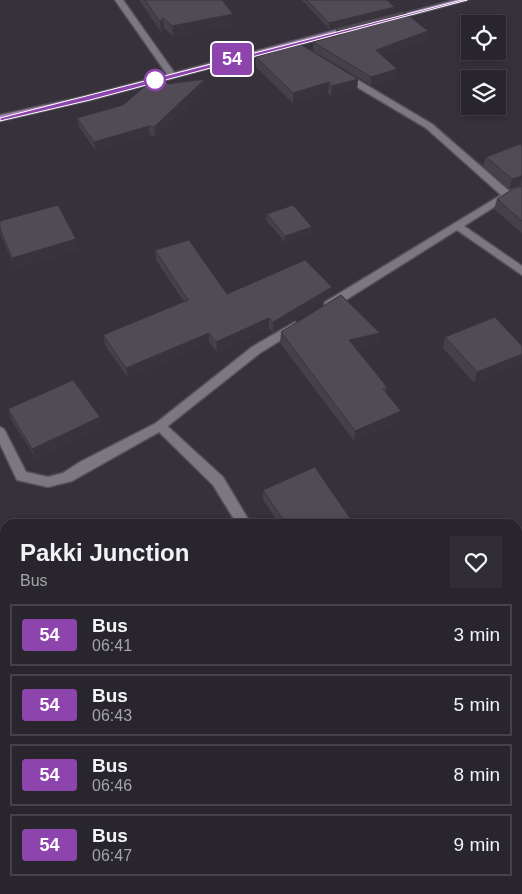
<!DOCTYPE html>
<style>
:root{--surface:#28252c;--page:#302d34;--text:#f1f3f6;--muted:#a5a5a9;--line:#444248}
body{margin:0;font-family:Arial,sans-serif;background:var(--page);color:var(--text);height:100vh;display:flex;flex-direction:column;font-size:19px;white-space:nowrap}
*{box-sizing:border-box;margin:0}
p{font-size:16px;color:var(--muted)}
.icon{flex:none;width:28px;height:28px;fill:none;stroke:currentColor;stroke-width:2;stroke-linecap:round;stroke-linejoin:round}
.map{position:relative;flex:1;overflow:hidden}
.details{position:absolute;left:0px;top:519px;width:522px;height:376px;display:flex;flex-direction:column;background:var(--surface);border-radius:15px 15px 0 0;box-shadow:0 2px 8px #0003,0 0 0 1px var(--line)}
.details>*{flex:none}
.badge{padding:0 10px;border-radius:4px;font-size:18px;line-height:32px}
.buttons{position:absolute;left:461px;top:15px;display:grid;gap:10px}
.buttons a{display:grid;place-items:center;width:45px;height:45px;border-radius:0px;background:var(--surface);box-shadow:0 2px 8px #0003,0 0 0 1px var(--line);font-size:25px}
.map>.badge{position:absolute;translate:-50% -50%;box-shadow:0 0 0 2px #fff}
.round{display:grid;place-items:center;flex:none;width:52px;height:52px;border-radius:0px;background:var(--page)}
.overview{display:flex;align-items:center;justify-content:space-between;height:85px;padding:0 20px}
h1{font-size:24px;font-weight:700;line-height:38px}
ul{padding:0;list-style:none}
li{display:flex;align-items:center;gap:15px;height:62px;margin:0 10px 8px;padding:0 10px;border:2px solid var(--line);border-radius:0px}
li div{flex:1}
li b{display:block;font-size:19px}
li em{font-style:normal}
li .badge{min-width:55px;font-weight:700;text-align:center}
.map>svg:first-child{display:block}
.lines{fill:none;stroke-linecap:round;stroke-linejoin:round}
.lane-casing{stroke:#545057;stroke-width:3}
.street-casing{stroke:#545057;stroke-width:3}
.secondary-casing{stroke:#545057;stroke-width:3}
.primary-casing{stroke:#545057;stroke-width:3}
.lane{fill:#7d7781;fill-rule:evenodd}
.street{fill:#7d7781;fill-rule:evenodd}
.secondary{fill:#7d7781;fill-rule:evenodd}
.primary{fill:#9f82b2;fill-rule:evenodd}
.wall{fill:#464049}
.shaded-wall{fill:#39343c}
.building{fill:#514b55;stroke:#39343c}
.line{fill:#8e44ad;stroke:#fff}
.stop-dot{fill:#fff;stroke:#8e44ad;stroke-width:2.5}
</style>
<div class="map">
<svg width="522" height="894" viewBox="0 0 522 894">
<rect width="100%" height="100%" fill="#36313a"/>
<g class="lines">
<defs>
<polygon id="lane" points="49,890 72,890 70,894 47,894"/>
<g id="street">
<polygon points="115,0 123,0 176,75 175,77 169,77"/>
<polygon points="340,73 346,73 432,124 509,191 522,187 522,193 510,197 464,226 522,266 522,275 457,230 333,308 325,308 324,305 325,302 501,195 426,128 340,77"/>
<polygon points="295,322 301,326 299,329 260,353 164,429 156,429 154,426 156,423 252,347"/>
<polygon points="522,670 522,685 518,686 518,672"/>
</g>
<g id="secondary">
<polygon points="160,421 164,423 223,477 251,524 237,524 213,485 159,432 72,481 48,487 17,480 0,444 0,427 4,429 26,472 48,477 63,473 80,462"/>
<polygon points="445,890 463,890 464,894 446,894"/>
</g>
<g id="primary">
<polygon points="455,0 468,0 392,20 388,18"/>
<polygon points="351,26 354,26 354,30 90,100 0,121 0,115 86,96"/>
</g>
</defs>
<use href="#lane" class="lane-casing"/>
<use href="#street" class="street-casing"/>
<use href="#secondary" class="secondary-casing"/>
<use href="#primary" class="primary-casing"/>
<use href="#lane" class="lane"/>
<use href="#street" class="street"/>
<use href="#secondary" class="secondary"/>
<use href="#primary" class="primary"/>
</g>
<g class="wall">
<polygon points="139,0 222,0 233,14 233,24 173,36 164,28 161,32"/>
<polygon points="302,0 387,0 395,13 329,29"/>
<polygon points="336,28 426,40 382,56 397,69 396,78 371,85 313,51 313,42 336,36"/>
<polygon points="256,57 358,79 357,89 331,96 328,93 293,103 256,67"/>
<polygon points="168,84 206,88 155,137 150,135 96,151 79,127 77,118 123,105"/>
<polygon points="522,146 522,186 509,189 483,166 486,157"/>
<polygon points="522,186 522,233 494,209 497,199"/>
<polygon points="267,214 312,233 285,242 266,220"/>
<polygon points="0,221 78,250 15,268 0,233"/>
<polygon points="155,250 227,294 332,287 331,296 273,332 269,328 217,352 209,342 128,378 105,345 103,335 184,302 156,260"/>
<polygon points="281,332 380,333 378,343 355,349 387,387 386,392 399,421 354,441 280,343"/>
<polygon points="445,337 522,346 522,363 474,383 443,348"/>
<polygon points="8,409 100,417 102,428 36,459 11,419"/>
<polygon points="263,490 354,524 280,524 263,500"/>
<polygon points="522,786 522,872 518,864 518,865 518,788"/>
</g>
<g class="shaded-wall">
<polygon points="395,7 395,13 329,29 329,23"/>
<polygon points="233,14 233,24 173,36 172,26"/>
<polygon points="163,18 164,28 161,32 160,22"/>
<polygon points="428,31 426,40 375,59 376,50"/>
<polygon points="397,69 396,78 371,85 371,77"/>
<polygon points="205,79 206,88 155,137 154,127"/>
<polygon points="358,79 357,89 331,96 332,86"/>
<polygon points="329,82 328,93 293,103 293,93"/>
<polygon points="149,126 150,135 96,151 94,142"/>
<polygon points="522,176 521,185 509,189 512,179"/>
<polygon points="312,227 312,233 285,242 285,236"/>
<polygon points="76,239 78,250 15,268 12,258"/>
<polygon points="332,287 331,296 273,332 273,322"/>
<polygon points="269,318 269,328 217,352 216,342"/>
<polygon points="209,333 209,342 128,378 126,368"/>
<polygon points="380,333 378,343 347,351 349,340"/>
<polygon points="522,354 522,363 474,383 477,372"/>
<polygon points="401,411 399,421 354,441 355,431"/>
<polygon points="100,417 102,428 36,459 32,449"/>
</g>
<g class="building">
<polygon points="145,0 222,0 233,14 172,26 163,18 160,22"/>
<polygon points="307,0 387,0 395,7 329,23"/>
<polygon points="403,11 428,31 376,50 397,69 371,77 313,42 342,34 336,28"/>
<polygon points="300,44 358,79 332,86 329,82 293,93 256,57"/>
<polygon points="159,74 168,84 205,79 154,127 149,126 94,142 77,118 123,105"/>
<polygon points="520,144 522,146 522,176 512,179 486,157"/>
<polygon points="522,186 522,221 497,199 513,189"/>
<polygon points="58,205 76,239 12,258 0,229 0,221"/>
<polygon points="293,205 312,227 285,236 267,214"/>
<polygon points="189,240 227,294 305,260 332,287 273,322 269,318 216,342 209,333 126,368 103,335 188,300 155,250"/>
<polygon points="341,295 380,333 349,340 387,387 383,389 401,411 355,431 281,332"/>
<polygon points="495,317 522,346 522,354 477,372 445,337"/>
<polygon points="73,380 100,417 32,449 8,409"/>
<polygon points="315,467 354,524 286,524 263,490"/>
<polygon points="522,786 522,860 518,862 518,788"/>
</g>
<polygon class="line" points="462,0 467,0 90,100 0,121 0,118"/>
<circle class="stop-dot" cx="155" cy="80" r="10"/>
</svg>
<div class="buttons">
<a><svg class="icon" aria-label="locate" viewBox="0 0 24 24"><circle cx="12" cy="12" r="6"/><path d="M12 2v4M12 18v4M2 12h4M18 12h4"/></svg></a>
<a><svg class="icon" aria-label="layers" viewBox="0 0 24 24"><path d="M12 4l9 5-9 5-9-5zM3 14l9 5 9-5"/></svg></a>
</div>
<b class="badge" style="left:232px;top:59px;background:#8e44ad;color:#fff">54</b>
<section class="details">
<div class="overview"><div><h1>Pakki Junction</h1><p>Bus</p></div><a class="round"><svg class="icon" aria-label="heart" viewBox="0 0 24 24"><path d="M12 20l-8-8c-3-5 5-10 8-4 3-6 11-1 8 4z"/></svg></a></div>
<ul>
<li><span class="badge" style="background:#8e44ad;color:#fff">54</span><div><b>Bus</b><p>06:41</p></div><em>3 min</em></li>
<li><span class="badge" style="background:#8e44ad;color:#fff">54</span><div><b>Bus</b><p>06:43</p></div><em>5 min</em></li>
<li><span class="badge" style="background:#8e44ad;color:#fff">54</span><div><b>Bus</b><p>06:46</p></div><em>8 min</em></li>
<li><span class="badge" style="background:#8e44ad;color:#fff">54</span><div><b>Bus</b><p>06:47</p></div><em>9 min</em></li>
</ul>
</section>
</div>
